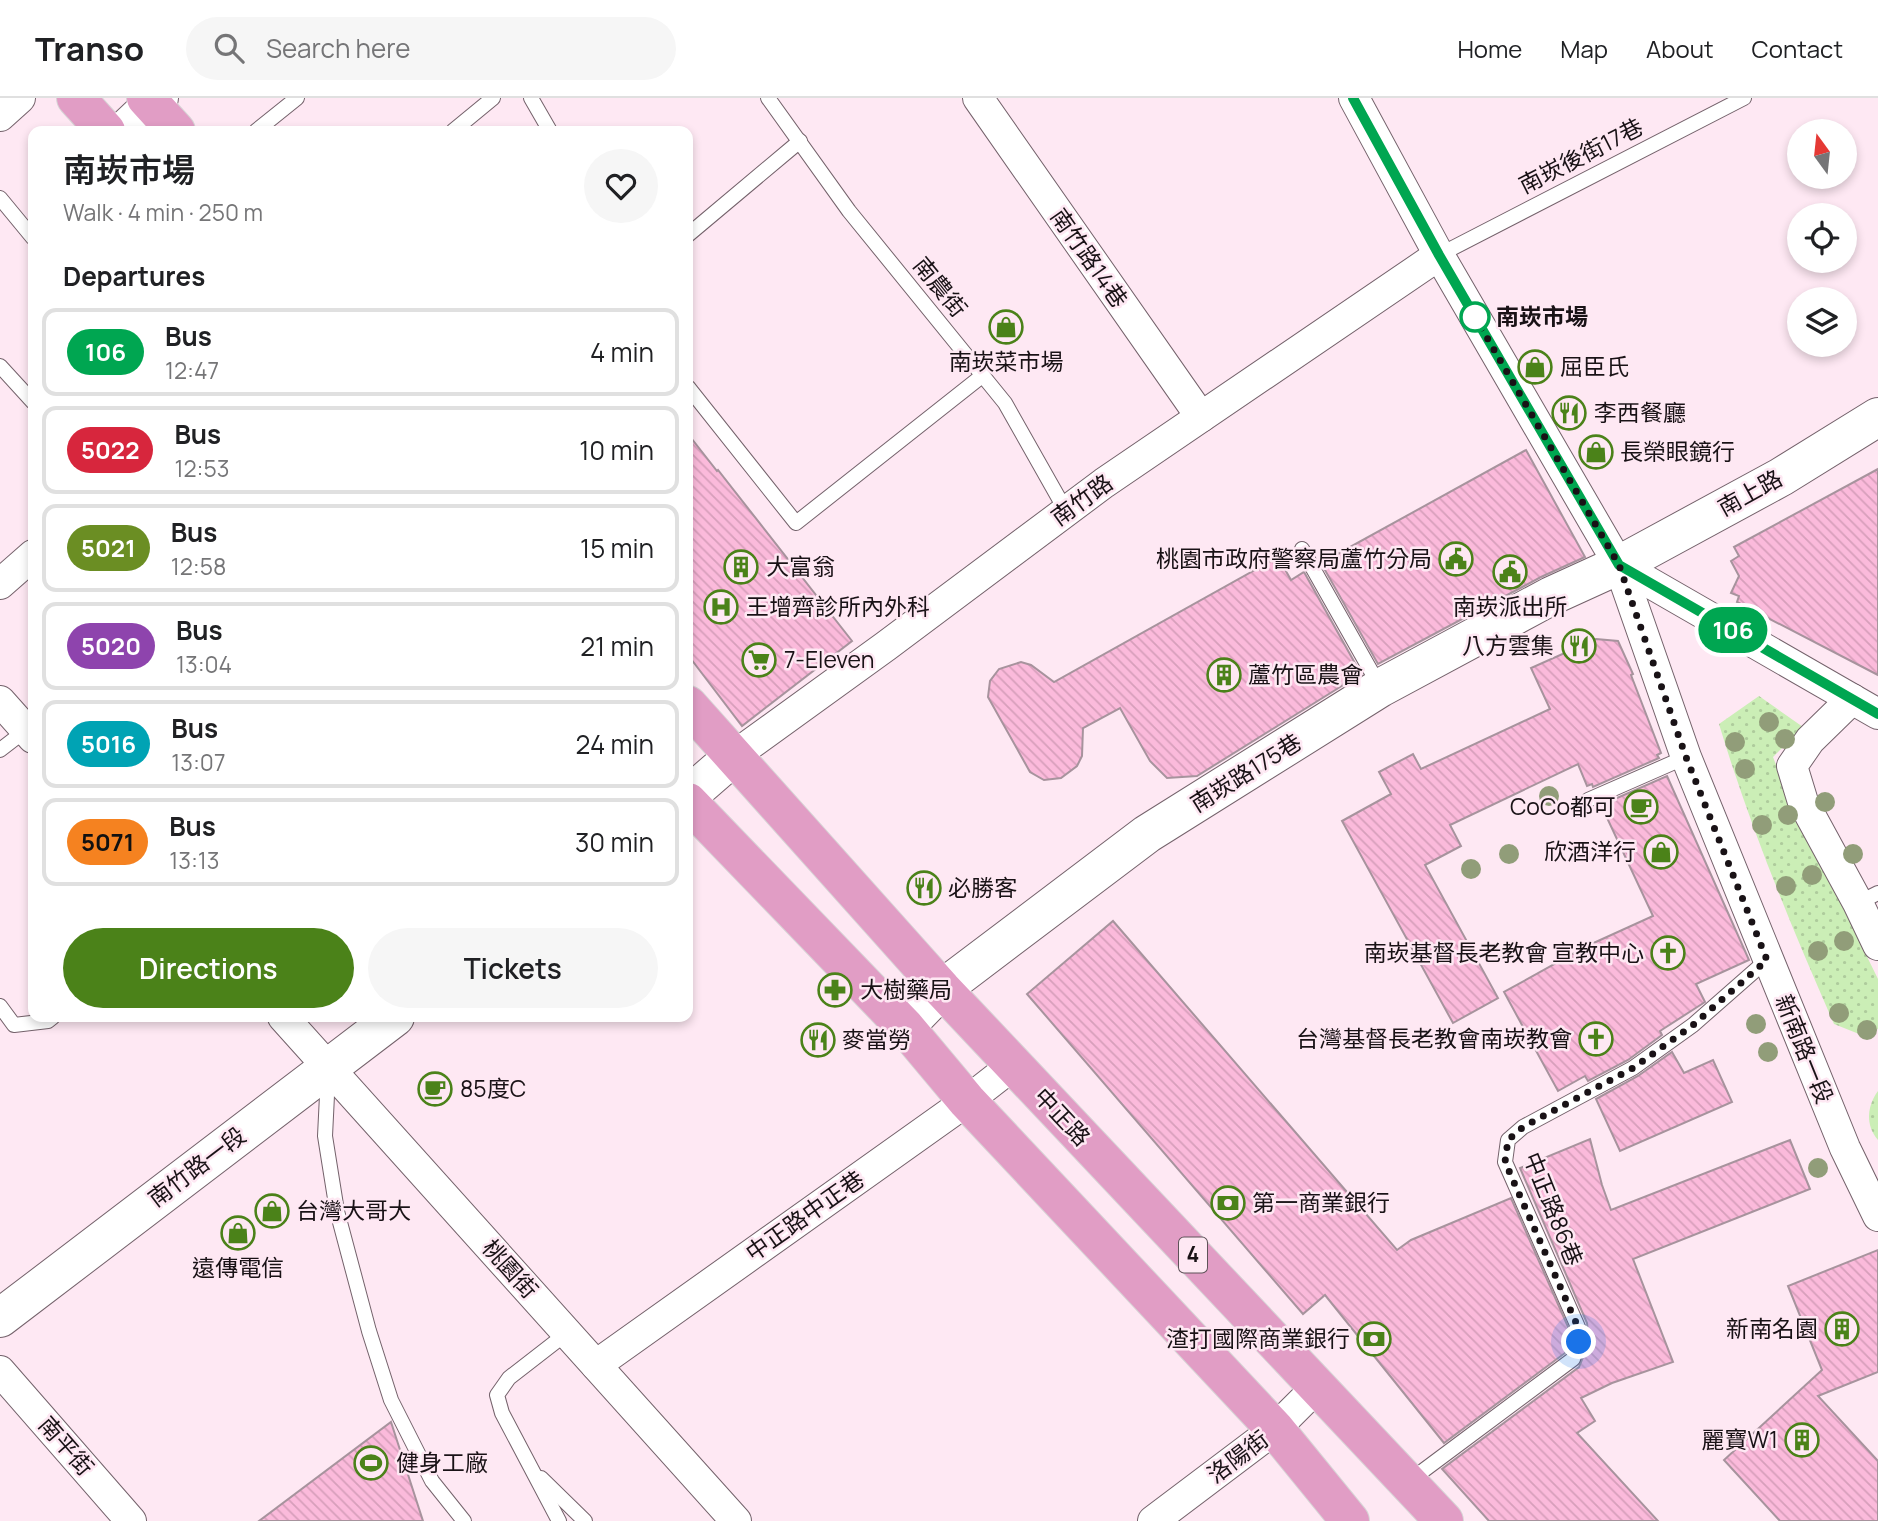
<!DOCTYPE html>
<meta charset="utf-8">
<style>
:root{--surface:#fff;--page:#f6f6f6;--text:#202124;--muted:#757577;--line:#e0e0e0;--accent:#4b8219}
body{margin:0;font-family:Manrope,"Noto Sans TC",sans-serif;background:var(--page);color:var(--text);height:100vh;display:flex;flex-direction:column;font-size:26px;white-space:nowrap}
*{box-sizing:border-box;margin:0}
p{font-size:23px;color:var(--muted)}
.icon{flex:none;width:38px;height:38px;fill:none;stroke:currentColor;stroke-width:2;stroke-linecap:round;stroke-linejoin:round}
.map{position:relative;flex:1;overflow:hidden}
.details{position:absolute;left:28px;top:28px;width:665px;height:896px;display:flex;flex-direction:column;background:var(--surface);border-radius:14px;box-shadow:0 4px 10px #0003}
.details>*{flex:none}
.badge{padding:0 14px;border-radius:23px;font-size:24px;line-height:46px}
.needle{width:46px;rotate:345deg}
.fabs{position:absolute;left:1787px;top:21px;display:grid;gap:14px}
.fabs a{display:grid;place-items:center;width:70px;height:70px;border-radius:50%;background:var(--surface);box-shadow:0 4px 10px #0003;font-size:35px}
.you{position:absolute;width:35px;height:35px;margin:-18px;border:5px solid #fff;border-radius:50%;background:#1a73e8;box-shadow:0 0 0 10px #1a73e833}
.map>.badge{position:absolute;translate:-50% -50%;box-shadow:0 0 0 4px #fff}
h2{padding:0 35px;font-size:26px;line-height:63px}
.round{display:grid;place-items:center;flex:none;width:74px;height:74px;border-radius:37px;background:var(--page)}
.headline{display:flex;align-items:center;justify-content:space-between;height:119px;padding:0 35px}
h1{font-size:33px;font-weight:600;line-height:52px}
.button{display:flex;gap:14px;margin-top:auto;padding:14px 35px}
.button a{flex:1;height:80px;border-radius:42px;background:var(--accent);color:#fff;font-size:28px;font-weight:600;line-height:80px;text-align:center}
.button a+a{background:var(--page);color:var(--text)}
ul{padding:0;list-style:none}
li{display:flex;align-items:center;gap:21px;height:88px;margin:0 14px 10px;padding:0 21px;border:4px solid var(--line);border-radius:14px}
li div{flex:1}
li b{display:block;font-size:26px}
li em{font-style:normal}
li .badge{min-width:77px;font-weight:700;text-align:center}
header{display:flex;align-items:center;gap:42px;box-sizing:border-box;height:98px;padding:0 35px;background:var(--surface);border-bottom:2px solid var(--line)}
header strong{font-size:33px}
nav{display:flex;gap:38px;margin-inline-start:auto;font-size:24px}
.search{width:490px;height:63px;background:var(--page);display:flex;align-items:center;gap:18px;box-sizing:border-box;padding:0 24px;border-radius:38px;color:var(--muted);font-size:26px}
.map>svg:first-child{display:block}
.park{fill:url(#park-dots)}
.building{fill:url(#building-back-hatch);stroke:#a7939d;stroke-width:2}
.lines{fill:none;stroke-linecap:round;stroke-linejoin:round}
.lane-casing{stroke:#74626b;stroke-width:16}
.street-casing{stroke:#74626b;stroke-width:32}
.secondary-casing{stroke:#74626b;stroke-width:40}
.primary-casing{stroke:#d6d4d5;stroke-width:40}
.lane{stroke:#fff;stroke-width:14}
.street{stroke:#fff;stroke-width:30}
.secondary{stroke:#fff;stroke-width:38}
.primary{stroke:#e19dc5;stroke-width:38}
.tree{fill:#919d79}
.line-casing{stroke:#fff;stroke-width:16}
.line{stroke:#00a651;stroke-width:10}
.walk{stroke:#191216;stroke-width:7;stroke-dasharray:0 12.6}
.stop-dot{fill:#fff;stroke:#00a651;stroke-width:3.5}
.labels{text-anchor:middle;stroke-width:5;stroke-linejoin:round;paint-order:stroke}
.shield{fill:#fee8f3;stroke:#5e5258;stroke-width:2}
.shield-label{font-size:21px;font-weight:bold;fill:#191216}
.street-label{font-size:23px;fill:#191216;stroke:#fee8f3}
.stop-label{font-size:23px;font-weight:bold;fill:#191216;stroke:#fee8f3;text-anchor:start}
.poi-label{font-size:23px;fill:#191216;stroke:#fee8f3;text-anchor:start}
</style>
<header>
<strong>Transo</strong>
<div class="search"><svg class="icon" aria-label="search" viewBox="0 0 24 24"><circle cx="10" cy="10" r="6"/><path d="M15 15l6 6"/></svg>Search here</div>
<nav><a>Home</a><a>Map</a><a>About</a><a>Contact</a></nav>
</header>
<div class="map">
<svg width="1878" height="1423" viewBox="0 0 1878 1423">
<defs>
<pattern id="park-dots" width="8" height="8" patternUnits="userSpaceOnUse" patternTransform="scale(1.75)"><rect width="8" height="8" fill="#cbeeb6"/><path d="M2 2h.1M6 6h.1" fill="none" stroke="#aecb9c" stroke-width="1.8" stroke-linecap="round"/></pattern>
<pattern id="building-back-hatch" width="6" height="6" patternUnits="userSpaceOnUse" patternTransform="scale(1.75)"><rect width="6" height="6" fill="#fbbadb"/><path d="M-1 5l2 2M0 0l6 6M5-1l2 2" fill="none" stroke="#d79fbb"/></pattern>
</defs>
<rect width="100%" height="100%" fill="#fee8f3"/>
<g class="park">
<path d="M1759,598L1803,629L1773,659L1788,698L1878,881V931L1864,938L1834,926C1791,828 1750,729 1719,626Z"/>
<path d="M1878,993V1042C1865,1027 1867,1008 1878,993Z"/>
</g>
<g class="building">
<polygon points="688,336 717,373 718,372 852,543 742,628 688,557"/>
<polygon points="1526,352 1585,459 1541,479 1378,566 1321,465"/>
<polygon points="1878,371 1878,577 1737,504 1739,498 1731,495 1739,478 1731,463 1739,458 1734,449"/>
<polygon points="1278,459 1291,482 1304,474 1361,576 1197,678 1167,680 1150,663 1120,610 1083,630 1082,658 1077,668 1061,680 1044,682 1030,674 988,599 990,583 999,571 1021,564 1031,567 1054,584"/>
<polygon points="1596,541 1618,543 1633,576 1631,577 1661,655 1657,657 1659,660 1593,689 1592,686 1587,688 1578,666 1450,727 1461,748 1425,767 1498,900 1453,925 1342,723 1391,696 1379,674 1413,656 1421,671 1550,611 1531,570"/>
<polygon points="1667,678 1749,862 1696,886 1705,904 1660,933 1662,937 1628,962 1588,983 1585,978 1558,993 1504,894 1587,848 1653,818 1601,707"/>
<polygon points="1113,823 1397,1152 1411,1142 1511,1100 1569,1231 1569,1243 1565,1255 1444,1345 1325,1197 1303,1216 1027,896"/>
<polygon points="1672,954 1684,975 1713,962 1732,1004 1620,1053 1596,1001 1638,978"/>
<polygon points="1590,1041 1602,1087 1611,1112 1790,1042 1810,1091 1633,1161 1673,1264 1612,1285 1581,1300 1595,1323 1577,1335 1658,1423 1489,1423 1442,1371 1579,1269 1589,1244 1587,1225 1520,1070"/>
<polygon points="1878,1152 1878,1274 1818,1298 1878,1363 1878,1423 1780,1423 1724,1362 1822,1272 1788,1188"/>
<polygon points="391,1324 423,1423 259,1423"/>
</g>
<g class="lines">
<defs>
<g id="lane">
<polyline points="531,0 550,33"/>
<polyline points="768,0 849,113 1005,305 1066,413"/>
<polyline points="256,33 297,0"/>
<polyline points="453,33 493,0"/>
<polyline points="0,100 33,140"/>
<polyline points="688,137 800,43"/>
<polyline points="1439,157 1744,0"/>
<polyline points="0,268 33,304"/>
<polyline points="688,289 796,425 982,278"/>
<polyline points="1302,451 1380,589"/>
<polyline points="0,652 26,632"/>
<polyline points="1588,702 1686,659"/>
<polyline points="1858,805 1878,795"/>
<polyline points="0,908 14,927 48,923 53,919"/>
<polyline points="328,977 325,1038 337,1113 369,1233 391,1302 432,1383 464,1423"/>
<polyline points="541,1380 585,1423"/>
<polyline points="1408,1384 1573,1261 1579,1244 1578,1229 1505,1064 1508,1042 1523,1029 1633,970 1693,927 1767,862"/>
<polyline points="559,1423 502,1315 497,1297 509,1280 567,1235"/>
</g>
<g id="street">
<polyline points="978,0 1201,319"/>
<polyline points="1354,0 1439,157 1619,467 1878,616"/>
<polyline points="0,18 20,0"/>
<polyline points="1619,467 1686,659 1845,1050 1878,1118"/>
<polyline points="0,486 33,457"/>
<polyline points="1852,601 1810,642 1792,668 1803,704 1858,805 1878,847"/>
<polyline points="0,603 33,640"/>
<polyline points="734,658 886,548 1104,385 1439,157"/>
<polyline points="283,919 736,1423"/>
<polyline points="596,1267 967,1003 1013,967"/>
<polyline points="0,1273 131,1423"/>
<polyline points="1153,1423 1275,1331 1317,1289"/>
</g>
<g id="secondary">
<polyline points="124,33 159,0"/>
<polyline points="688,698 734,658"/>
<polyline points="905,929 942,891 1147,736 1380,590 1551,498 1619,467 1781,379 1878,319"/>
<polyline points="0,1220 395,919"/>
</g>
<g id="primary">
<polyline points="76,0 106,33"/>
<polyline points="146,0 176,33"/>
<polyline points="688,607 942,891 1444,1423"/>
<polyline points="688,704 905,929 967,1003 1275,1331 1350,1423"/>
</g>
</defs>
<use href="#lane" class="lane-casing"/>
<use href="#street" class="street-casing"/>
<use href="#secondary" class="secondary-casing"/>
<use href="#primary" class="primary-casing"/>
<use href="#lane" class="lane"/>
<use href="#street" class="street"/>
<use href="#secondary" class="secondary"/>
<use href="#primary" class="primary"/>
</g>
<g class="tree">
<circle cx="1769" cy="624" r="10"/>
<circle cx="1785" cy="641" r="10"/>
<circle cx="1735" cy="644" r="10"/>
<circle cx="1745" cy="671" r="10"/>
<circle cx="1549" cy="698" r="10"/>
<circle cx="1825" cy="704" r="10"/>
<circle cx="1788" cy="717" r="10"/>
<circle cx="1762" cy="727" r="10"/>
<circle cx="1509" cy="756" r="10"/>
<circle cx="1853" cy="756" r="10"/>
<circle cx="1471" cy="771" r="10"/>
<circle cx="1812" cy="777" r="10"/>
<circle cx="1786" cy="788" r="10"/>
<circle cx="1844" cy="843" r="10"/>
<circle cx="1818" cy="853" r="10"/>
<circle cx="1839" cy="915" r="10"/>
<circle cx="1756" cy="926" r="10"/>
<circle cx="1867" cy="932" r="10"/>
<circle cx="1768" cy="954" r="10"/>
<circle cx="1818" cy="1070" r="10"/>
</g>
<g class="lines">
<defs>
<polyline id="line" points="1353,0 1439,157 1619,467 1878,616"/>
</defs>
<use href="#line" class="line-casing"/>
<use href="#line" class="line"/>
<polyline class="walk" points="1475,219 1619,467 1686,659 1767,862 1693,927 1633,970 1523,1029 1508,1042 1505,1064 1578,1229 1579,1244"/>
</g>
<defs>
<symbol id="shop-ring" viewBox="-11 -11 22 22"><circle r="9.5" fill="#fee8f3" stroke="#4b8219" stroke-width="1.5"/><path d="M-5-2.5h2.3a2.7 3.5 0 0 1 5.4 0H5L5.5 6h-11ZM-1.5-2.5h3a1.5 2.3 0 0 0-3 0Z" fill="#4b8219"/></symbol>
<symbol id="restaurant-ring" viewBox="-11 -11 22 22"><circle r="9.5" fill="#fee8f3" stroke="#4b8219" stroke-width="1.5"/><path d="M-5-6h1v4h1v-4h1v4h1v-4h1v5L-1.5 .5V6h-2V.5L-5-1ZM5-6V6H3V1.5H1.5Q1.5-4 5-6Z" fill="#4b8219"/></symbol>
<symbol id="civic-ring" viewBox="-11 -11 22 22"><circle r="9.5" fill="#fee8f3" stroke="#4b8219" stroke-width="1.5"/><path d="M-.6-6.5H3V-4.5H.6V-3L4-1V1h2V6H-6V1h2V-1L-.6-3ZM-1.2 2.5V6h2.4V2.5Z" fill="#4b8219"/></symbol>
<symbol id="building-ring" viewBox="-11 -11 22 22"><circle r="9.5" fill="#fee8f3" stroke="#4b8219" stroke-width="1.5"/><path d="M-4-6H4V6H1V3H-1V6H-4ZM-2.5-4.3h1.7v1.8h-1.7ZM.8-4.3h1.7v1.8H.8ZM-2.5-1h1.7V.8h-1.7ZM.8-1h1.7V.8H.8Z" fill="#4b8219"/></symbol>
<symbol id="hospital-ring" viewBox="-11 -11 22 22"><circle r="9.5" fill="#fee8f3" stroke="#4b8219" stroke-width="1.5"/><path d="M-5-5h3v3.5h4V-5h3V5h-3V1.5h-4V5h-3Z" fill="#4b8219"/></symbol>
<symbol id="supermarket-ring" viewBox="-11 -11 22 22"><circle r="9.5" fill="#fee8f3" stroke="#4b8219" stroke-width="1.5"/><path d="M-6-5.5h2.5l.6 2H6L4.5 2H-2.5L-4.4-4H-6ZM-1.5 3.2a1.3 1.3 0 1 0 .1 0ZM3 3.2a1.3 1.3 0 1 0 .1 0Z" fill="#4b8219"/></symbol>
<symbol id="cafe-ring" viewBox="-11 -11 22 22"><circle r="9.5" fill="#fee8f3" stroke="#4b8219" stroke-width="1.5"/><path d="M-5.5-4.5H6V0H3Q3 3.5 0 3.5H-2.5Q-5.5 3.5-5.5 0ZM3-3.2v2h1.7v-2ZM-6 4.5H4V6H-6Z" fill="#4b8219"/></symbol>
<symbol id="church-ring" viewBox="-11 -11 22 22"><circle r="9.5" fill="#fee8f3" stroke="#4b8219" stroke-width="1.5"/><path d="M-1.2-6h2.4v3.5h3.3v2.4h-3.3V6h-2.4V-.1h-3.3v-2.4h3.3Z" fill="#4b8219"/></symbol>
<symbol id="pharmacy-ring" viewBox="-11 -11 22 22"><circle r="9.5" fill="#fee8f3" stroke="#4b8219" stroke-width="1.5"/><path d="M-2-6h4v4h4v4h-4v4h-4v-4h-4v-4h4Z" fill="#4b8219"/></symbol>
<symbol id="bank-ring" viewBox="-11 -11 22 22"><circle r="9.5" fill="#fee8f3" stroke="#4b8219" stroke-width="1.5"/><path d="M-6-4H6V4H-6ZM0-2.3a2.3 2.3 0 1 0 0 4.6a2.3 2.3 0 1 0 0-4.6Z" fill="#4b8219"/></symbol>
<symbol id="stadium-ring" viewBox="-11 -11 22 22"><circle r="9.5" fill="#fee8f3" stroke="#4b8219" stroke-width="1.5"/><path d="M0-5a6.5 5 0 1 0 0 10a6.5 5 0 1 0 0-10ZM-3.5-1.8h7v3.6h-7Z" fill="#4b8219"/></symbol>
</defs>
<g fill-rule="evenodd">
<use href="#shop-ring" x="987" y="210" width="38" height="38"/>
<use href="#shop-ring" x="1516" y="250" width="38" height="38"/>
<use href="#restaurant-ring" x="1550" y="296" width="38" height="38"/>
<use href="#shop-ring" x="1577" y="335" width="38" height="38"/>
<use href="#civic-ring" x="1437" y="442" width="38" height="38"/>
<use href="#building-ring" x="722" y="450" width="38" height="38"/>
<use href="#civic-ring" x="1491" y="455" width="38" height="38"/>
<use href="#hospital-ring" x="702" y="490" width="38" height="38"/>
<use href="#restaurant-ring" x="1560" y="529" width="38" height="38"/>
<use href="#supermarket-ring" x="740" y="543" width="38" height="38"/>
<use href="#building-ring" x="1205" y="558" width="38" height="38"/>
<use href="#cafe-ring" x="1622" y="690" width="38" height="38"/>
<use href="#shop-ring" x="1642" y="735" width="38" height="38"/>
<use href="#restaurant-ring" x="905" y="771" width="38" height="38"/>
<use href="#church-ring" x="1649" y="836" width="38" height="38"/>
<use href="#pharmacy-ring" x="816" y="873" width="38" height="38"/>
<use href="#church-ring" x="1577" y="922" width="38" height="38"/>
<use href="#restaurant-ring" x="799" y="923" width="38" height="38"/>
<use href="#cafe-ring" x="416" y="972" width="38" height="38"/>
<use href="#bank-ring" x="1209" y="1086" width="38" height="38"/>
<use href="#shop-ring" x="253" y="1094" width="38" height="38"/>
<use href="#shop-ring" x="219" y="1116" width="38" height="38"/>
<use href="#building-ring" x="1823" y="1212" width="38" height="38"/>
<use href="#bank-ring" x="1355" y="1222" width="38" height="38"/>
<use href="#building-ring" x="1783" y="1323" width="38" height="38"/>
<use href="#stadium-ring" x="352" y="1346" width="38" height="38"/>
</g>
<circle class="stop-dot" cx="1475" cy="219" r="14"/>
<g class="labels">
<rect class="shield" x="1179" y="1139.5" width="28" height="35" rx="5"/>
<g class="shield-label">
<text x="1193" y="1164">4</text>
</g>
<g class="street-label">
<text transform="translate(1581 58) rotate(-27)" y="8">南崁後街17巷</text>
<text transform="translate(1089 160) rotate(55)" y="8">南竹路14巷</text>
<text transform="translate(940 189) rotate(51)" y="8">南農街</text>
<text transform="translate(1750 395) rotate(-29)" y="8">南上路</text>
<text transform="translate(1082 402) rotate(-36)" y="8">南竹路</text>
<text transform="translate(1246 675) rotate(-32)" y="8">南崁路175巷</text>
<text transform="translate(1804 951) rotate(68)" y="8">新南路一段</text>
<text transform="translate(1062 1019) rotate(47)" y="8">中正路</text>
<text transform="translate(197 1069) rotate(-37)" y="8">南竹路一段</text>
<text transform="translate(1553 1111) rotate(68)" y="8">中正路86巷</text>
<text transform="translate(805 1118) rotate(-35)" y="8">中正路中正巷</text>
<text transform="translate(510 1171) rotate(48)" y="8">桃園街</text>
<text transform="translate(66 1348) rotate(49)" y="8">南平街</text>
<text transform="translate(1238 1359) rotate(-37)" y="8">洛陽街</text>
</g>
<g class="stop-label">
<text x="1496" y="227">南崁市場</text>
</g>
<g class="poi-label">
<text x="1006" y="272" text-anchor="middle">南崁菜市場</text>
<text x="1560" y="277">屈臣氏</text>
<text x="1594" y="323">李西餐廳</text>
<text x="1620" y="362">長榮眼鏡行</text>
<text x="1432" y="469" text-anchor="end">桃園市政府警察局蘆竹分局</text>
<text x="766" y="477">大富翁</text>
<text x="746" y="517">王增齊診所內外科</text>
<text x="1510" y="517" text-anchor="middle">南崁派出所</text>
<text x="1554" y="556" text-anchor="end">八方雲集</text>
<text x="784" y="570">7-Eleven</text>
<text x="1248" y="585">蘆竹區農會</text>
<text x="1616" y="717" text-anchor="end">CoCo都可</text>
<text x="1636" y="762" text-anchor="end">欣酒洋行</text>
<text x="948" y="798">必勝客</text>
<text x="1644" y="863" text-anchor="end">南崁基督長老教會 宣教中心</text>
<text x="860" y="900">大樹藥局</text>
<text x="1572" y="949" text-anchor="end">台灣基督長老教會南崁教會</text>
<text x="842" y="950">麥當勞</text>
<text x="460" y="999">85度C</text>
<text x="1252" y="1113">第一商業銀行</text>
<text x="296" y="1121">台灣大哥大</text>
<text x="238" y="1178" text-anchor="middle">遠傳電信</text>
<text x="1818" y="1239" text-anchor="end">新南名園</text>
<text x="1350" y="1249" text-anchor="end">渣打國際商業銀行</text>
<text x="1778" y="1350" text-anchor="end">麗寶W1</text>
<text x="396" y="1373">健身工廠</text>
</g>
</g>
</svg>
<div class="fabs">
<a><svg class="needle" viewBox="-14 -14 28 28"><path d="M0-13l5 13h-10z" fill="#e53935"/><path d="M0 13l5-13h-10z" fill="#757577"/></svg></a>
<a><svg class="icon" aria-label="locate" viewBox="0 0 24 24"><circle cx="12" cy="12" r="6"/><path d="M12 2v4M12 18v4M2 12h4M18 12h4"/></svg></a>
<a><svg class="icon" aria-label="layers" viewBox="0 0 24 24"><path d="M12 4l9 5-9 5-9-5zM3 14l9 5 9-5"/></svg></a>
</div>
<div class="you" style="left:1579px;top:1244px"></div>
<b class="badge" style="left:1733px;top:532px;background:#00a651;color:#fff">106</b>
<section class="details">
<div class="headline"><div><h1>南崁市場</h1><p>Walk · 4 min · 250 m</p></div><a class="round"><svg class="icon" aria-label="heart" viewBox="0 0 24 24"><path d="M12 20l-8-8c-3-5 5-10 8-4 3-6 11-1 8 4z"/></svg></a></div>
<h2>Departures</h2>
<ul>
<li><span class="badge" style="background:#00a651;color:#fff">106</span><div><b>Bus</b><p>12:47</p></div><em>4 min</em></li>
<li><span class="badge" style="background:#d7263d;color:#fff">5022</span><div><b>Bus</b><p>12:53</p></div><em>10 min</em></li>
<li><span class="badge" style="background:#6b8e23;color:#fff">5021</span><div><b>Bus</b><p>12:58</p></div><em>15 min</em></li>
<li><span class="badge" style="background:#8e44ad;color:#fff">5020</span><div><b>Bus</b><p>13:04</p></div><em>21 min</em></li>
<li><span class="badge" style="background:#00a3b4;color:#fff">5016</span><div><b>Bus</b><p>13:07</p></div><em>24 min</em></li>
<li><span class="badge" style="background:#f58220;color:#111">5071</span><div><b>Bus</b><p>13:13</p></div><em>30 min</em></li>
</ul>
<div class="button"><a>Directions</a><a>Tickets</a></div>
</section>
</div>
